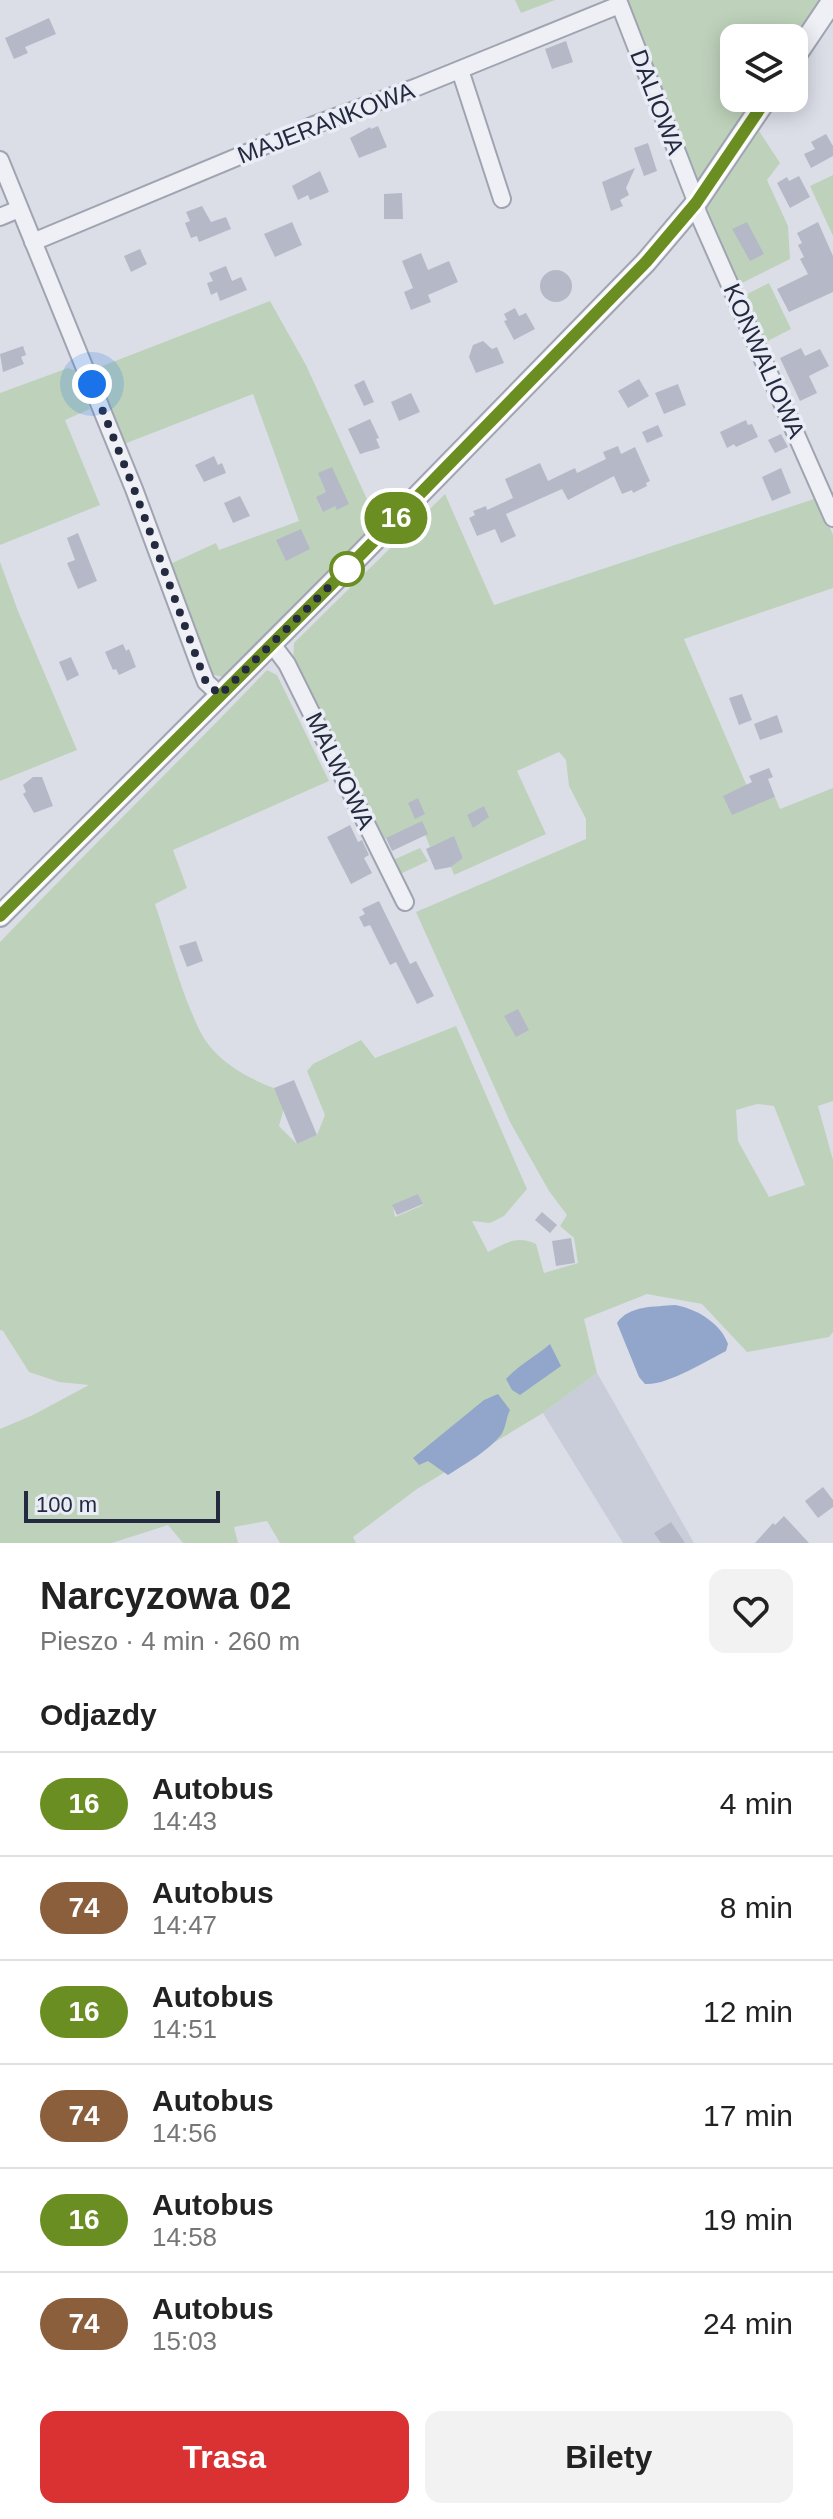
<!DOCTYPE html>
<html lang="pl">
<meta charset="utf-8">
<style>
:root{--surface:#fff;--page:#f2f2f2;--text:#222;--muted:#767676;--line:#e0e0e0;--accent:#da3232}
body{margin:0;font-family:Arial,sans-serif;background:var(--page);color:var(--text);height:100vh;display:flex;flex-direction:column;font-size:30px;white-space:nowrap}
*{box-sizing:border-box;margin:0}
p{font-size:26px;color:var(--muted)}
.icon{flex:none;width:44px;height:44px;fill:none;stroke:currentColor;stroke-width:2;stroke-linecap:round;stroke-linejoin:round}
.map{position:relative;height:1543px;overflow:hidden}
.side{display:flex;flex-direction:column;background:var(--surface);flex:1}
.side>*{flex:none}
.badge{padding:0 16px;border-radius:26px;font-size:28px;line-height:52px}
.controls{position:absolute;left:720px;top:24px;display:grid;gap:16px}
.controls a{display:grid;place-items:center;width:88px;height:88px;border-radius:16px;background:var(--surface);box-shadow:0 4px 20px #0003;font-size:40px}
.scale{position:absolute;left:24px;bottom:20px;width:196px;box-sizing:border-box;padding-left:8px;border:4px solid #242a3f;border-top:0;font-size:22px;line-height:28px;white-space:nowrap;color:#242a3f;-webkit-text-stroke:6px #eaedf5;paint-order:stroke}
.you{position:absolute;width:40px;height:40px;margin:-20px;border:6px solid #fff;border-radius:50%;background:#1a73e8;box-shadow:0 0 0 12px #1a73e833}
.map>.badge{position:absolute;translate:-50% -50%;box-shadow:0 0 0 4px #fff}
h2{padding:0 40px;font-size:30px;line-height:72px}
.round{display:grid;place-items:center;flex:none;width:84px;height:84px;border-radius:16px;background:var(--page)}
.head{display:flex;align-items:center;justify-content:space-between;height:136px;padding:0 40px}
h1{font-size:38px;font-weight:800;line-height:60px}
.action{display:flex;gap:16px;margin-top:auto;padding:16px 40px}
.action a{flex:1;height:92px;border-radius:16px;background:var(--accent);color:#fff;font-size:32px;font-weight:800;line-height:92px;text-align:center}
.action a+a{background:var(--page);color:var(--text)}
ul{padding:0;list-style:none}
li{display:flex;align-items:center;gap:24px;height:104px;padding:0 40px;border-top:2px solid var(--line)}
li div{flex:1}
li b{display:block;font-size:30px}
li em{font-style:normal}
li .badge{min-width:88px;font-weight:700;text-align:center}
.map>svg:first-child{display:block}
.built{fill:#c9cdd9}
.green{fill:#bed2bb;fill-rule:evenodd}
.water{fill:#92a5cb}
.building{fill:#b5b9c7}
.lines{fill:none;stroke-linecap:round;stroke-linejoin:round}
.minor-casing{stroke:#a0a4b1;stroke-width:20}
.tertiary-casing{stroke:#a0a4b1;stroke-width:24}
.minor{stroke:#eef0f5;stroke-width:16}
.tertiary{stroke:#eef0f5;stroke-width:20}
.line-casing{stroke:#fff;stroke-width:18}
.line{stroke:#6b8e23;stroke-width:12}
.walk{stroke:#242a3f;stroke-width:8;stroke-dasharray:0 14.4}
.stop-dot{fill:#fff;stroke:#6b8e23;stroke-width:4}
.labels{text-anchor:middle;stroke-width:7;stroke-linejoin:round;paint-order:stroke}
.street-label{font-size:24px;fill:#242a3f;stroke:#eaedf5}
</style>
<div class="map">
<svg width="833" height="1543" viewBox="0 0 833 1543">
<rect width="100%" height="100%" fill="#dbdee7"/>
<polygon class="built" points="597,1373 694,1543 623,1543 543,1413"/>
<g class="green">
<polygon points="515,0 555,0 521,13"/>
<polygon points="625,0 822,0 794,41 794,38 734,38 734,98 756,98 694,191"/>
<polygon points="759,131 780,163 767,180 788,226 790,259 736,286 706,221 707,208"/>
<polygon points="833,175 833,236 810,186"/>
<polygon points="769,283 791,329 762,344 741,297"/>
<polygon points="270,301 306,365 375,517 374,525 224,677 209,674 168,565 216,543 219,550 299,521 253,394 124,444 92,370"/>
<polygon points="68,368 76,371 90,409 65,420 100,505 0,545 0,393"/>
<path d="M445,494L494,605L817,498L833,535V588L684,639L755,805L775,797L780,809L833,788V1101L818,1106L833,1160V1332L829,1337L747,1352L702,1304L647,1294L584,1319L597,1373L543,1413L417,1489L353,1537L356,1543H280L267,1521L234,1527L238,1543H183L168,1525L112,1543H0V1429L33,1415L89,1385L59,1382L29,1372L3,1331L0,1330V942C88,850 179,762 267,670L277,675L329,781L173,850L187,888L155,904C169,945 182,996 201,1033C215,1060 247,1078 274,1088L284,1108L279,1126L297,1144L317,1135L325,1115L307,1071L313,1064L361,1040L375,1058L456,1026L527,1189L504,1216L490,1223L472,1221L488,1252C505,1243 518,1235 536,1244L544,1273L578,1263L574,1238L560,1226L567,1215L549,1191L510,1122L416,912L586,839V819L569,786L566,760L559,752L517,771L546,834L454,875L451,867L463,858L454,837L430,847L424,832L417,825L382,840L293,661L294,643ZM757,1104L774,1106L805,1185L769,1197L738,1141L736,1110ZM418,1195L423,1205L395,1217L393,1206Z"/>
<polygon points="0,562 18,611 77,750 0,781"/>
<polygon points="420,848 428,861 398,875 391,861"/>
</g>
<g class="water">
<path d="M675,1305C695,1308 721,1323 728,1344L726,1351C706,1361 666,1386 645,1384L639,1377L617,1323C629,1305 655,1307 675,1305Z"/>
<path d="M550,1344L561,1366L520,1395L512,1390L506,1379C520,1364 535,1357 550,1344Z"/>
<path d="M498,1394L510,1410C506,1418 506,1428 501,1435C488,1451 465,1464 448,1475L428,1461L419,1465L413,1458L484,1400Z"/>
</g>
<g class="building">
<polygon points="49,18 56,34 25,47 28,53 14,59 5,38"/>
<polygon points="566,41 573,62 552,69 545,49"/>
<polygon points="378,126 387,147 359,158 350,138 370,127 371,129"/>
<polygon points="826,134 833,146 833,156 811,168 804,154 815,149 811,142"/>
<polygon points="648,143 657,171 644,176 634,148"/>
<polygon points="635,168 626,188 629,195 620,200 623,206 611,211 602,182"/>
<polygon points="320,171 329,192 310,200 308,195 298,200 292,186"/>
<polygon points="799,176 810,197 790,208 777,183 787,177 789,181"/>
<polygon points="402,193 403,219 384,219 384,194"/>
<polygon points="202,206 211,222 226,217 231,229 199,242 197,236 191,238 185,223 190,221 186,212"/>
<polygon points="292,222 302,245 275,257 264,234"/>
<polygon points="747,222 764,254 750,261 732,229"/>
<polygon points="818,222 833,256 833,292 789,312 777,289 808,274 800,259 804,257 798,245 802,243 797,233"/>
<polygon points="140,249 147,264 131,272 124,256"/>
<polygon points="421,253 428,270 449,261 458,282 428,295 431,302 411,310 404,292 413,288 402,261"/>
<polygon points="226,266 232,281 241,277 247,290 220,301 217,292 211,295 207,283 213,281 209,273"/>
<circle cx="556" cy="286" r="16"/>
<polygon points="515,308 519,316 526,313 535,329 514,340 504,321 507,320 504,314"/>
<polygon points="483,341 492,349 497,347 504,363 476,373 469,357 473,345"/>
<polygon points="23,346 26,355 21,357 24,364 3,372 0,354"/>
<polygon points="801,348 805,356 820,349 829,366 809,376 817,393 800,401 780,358"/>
<polygon points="639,379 649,396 628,408 618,391"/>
<polygon points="364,380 374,402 364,406 354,385"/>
<polygon points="678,384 686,405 664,414 655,393"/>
<polygon points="411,393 420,412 399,421 391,402"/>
<polygon points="370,419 379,438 376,439 380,448 360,454 348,429"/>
<polygon points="746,420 748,425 752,424 758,437 736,447 734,444 727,448 720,432"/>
<polygon points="658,425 663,436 647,443 642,432"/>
<polygon points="781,434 788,447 775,453 768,440"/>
<polygon points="618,446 621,454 635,447 650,481 646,483 647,486 633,493 632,490 622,494 614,476 568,500 562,489 506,514 516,536 501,543 495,529 477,536 469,518 475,515 473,511 486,506 487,510 513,498 505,479 540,463 548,481 575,468 577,473 606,459 603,452"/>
<polygon points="214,456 218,465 222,463 226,473 204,482 195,465"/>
<polygon points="332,467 349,504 337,510 335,506 323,512 316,497 326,492 318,473"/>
<polygon points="781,468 791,493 772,501 762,477"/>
<polygon points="240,496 250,516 233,523 224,503"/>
<polygon points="301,529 310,549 286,561 276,540"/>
<polygon points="78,533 97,581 78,589 67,563 75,560 67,538"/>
<polygon points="123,644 126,651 129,649 136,667 119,675 116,669 113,670 105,652"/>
<polygon points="71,657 79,675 67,681 59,662"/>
<polygon points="742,694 752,720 739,725 729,698"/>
<polygon points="777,715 783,732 760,740 754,724"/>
<polygon points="769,768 773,777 768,779 775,797 732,815 723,796 752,782 749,776"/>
<polygon points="33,777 42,777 53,806 34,813 23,794 26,792 23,785"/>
<polygon points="418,798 425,814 415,819 408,803"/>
<polygon points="484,806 489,817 473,828 467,815"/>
<polygon points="422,821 428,834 392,851 386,838"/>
<polygon points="350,825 358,842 362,840 369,855 364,858 372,873 351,884 327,837"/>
<polygon points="454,836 463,858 451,867 435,870 426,849"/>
<polygon points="379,901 410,964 416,961 434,996 417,1004 396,962 390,965 370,925 364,927 359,917 365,914 362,909"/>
<polygon points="196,941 203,961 187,967 179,946"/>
<polygon points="518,1009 529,1030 516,1037 504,1016"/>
<polygon points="294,1080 317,1135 297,1144 274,1088"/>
<polygon points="418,1194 423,1204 397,1215 392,1205"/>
<polygon points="542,1212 557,1225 550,1233 535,1220"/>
<polygon points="571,1238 575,1263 556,1266 552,1241"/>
<polygon points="823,1487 833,1500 833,1507 818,1518 805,1501"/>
<polygon points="784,1516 809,1543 755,1543 773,1523 775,1525"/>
<polygon points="671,1522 685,1543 661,1543 654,1533"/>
</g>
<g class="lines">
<defs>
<g id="minor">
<polyline points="618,0 694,196 698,213 833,518"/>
<polyline points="460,70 502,199"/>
<polyline points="0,160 134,489 202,672 206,682 220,695"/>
<polyline points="0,217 19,209"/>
<polyline points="33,242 314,125 417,87 619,5"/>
<polyline points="272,644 287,664 405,902"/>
</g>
<g id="tertiary">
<polyline points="794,58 833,0"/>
<polyline points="0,916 360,555 646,262 696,203 767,98"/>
</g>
</defs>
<use href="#minor" class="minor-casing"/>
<use href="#tertiary" class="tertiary-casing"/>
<use href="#minor" class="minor"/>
<use href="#tertiary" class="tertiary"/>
</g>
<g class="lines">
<defs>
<polyline id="line" points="0,916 338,578 646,262 696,203 767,98"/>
</defs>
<use href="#line" class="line-casing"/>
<use href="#line" class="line"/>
<polyline class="walk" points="92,384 134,489 202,672 206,682 220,695 347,569"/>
</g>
<circle class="stop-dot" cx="347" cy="569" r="16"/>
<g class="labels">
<g class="street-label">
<text transform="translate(657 102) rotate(69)" y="8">DALIOWA</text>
<text transform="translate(326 123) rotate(-21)" y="8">MAJERANKOWA</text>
<text transform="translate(764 361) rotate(66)" y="8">KONWALIOWA</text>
<text transform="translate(340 771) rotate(64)" y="8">MALWOWA</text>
</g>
</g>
</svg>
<div class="controls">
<a><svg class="icon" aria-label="layers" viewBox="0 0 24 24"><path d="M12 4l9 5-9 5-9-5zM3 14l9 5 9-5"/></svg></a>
</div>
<div class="scale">100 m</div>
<div class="you" style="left:92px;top:384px"></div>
<b class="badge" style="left:396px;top:518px;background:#6b8e23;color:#fff">16</b>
</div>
<section class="side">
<div class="head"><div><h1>Narcyzowa 02</h1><p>Pieszo · 4 min · 260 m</p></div><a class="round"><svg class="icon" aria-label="heart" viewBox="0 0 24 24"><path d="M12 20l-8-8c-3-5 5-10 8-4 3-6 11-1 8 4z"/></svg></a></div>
<h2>Odjazdy</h2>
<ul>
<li><span class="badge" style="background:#6b8e23;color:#fff">16</span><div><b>Autobus</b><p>14:43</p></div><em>4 min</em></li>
<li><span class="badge" style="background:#8b5e3c;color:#fff">74</span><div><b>Autobus</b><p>14:47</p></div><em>8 min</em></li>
<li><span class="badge" style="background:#6b8e23;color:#fff">16</span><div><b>Autobus</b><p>14:51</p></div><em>12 min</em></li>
<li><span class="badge" style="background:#8b5e3c;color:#fff">74</span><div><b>Autobus</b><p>14:56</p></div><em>17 min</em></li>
<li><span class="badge" style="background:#6b8e23;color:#fff">16</span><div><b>Autobus</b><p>14:58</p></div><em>19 min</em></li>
<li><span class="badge" style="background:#8b5e3c;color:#fff">74</span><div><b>Autobus</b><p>15:03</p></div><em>24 min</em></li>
</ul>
<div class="action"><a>Trasa</a><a>Bilety</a></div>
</section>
